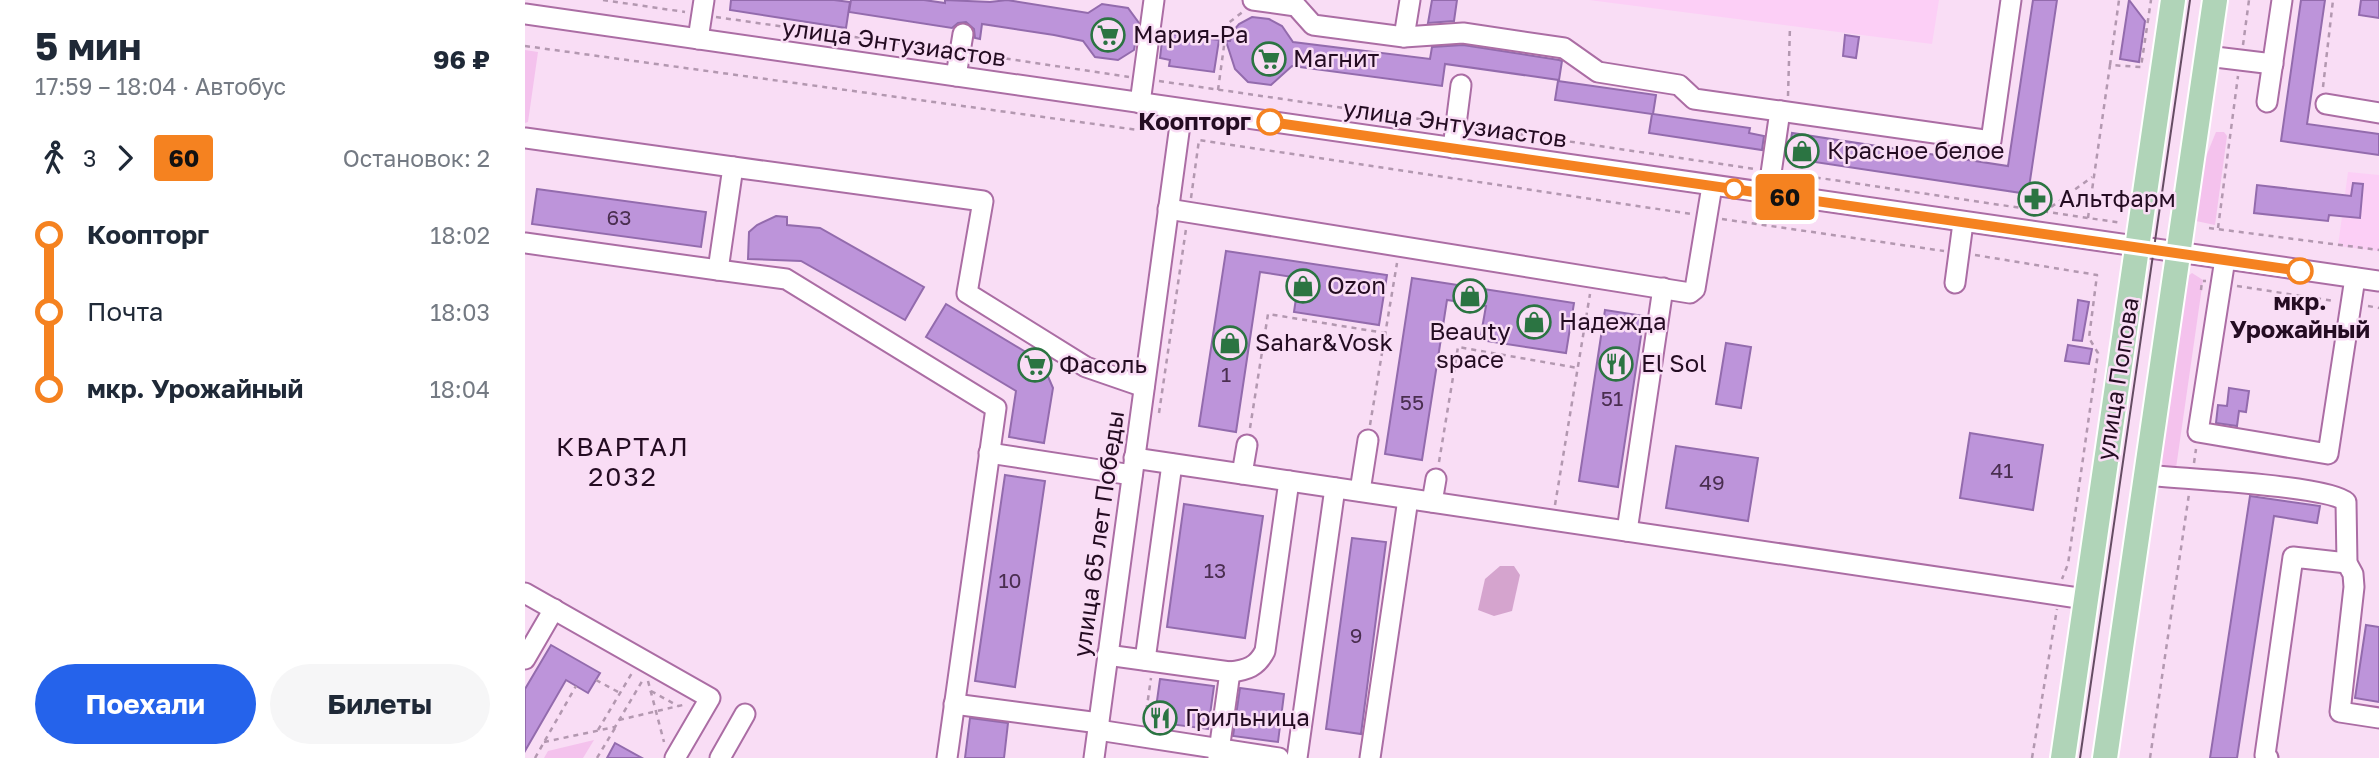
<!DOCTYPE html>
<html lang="ru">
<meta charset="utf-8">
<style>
:root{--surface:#fff;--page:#f6f6f7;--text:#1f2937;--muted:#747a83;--accent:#2563eb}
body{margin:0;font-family:"Golos Text",sans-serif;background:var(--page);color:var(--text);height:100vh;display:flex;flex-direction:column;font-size:26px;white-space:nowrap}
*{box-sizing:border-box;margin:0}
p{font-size:23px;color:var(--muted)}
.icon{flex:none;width:38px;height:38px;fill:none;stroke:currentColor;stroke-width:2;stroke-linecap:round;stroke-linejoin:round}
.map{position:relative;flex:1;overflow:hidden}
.sheet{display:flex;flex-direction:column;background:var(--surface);width:525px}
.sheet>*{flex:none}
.badge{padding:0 14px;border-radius:5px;font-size:24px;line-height:46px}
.map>.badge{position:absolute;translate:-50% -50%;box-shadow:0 0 0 4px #fff}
.legs{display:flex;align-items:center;gap:10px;height:77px;padding:0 35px;font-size:23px}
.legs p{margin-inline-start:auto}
.headline{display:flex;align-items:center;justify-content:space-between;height:119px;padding:0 35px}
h1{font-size:38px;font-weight:700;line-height:52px}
.button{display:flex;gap:14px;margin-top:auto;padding:14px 35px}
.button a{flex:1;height:80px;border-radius:42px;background:var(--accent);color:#fff;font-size:28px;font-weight:700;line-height:80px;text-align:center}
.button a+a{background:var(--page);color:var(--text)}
ul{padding:0 35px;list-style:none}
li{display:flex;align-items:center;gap:24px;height:77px;font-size:26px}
li i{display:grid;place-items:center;width:10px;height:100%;margin:0 9px;background:currentColor}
li i::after{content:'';width:18px;height:18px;margin:-9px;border:5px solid;border-radius:50%;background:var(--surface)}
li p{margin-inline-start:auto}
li:first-child i{background:linear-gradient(#0000 50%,currentColor 0)}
li:last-child i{background:linear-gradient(currentColor 50%,#0000 0)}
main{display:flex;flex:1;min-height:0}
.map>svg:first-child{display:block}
.built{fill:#fccff6}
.green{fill:#f4c2ed}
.forest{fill:#d5a4ce}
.building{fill:#bd94da;stroke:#936bad;stroke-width:2}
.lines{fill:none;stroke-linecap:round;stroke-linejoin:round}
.minor-casing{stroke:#ab6da4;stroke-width:23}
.major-casing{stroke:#fff;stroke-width:28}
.path{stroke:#b398b0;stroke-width:2.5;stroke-dasharray:5 5;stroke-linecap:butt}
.minor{stroke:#fff;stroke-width:19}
.major{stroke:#b0d4b8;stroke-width:24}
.tram{stroke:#654c63;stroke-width:2}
.line-1-casing{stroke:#fff;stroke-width:16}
.line-1{stroke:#f58220;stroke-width:10}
.stop-1-dot{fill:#fff;stroke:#f58220;stroke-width:3.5}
.labels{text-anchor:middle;stroke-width:5;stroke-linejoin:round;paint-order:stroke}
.number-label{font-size:21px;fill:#4a2e50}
.poi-label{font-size:24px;fill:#240c22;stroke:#f9ddf5;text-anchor:start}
.street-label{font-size:24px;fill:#240c22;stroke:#f9ddf5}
.stop-label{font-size:24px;font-weight:bold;fill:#240c22;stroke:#f9ddf5;text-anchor:end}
.neighbourhood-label{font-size:26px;letter-spacing:2px;fill:#240c22;stroke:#f9ddf5}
</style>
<main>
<section class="sheet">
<div class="headline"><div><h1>5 мин</h1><p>17:59 – 18:04 · Автобус</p></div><b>96 ₽</b></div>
<div class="legs"><svg class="icon" aria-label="walk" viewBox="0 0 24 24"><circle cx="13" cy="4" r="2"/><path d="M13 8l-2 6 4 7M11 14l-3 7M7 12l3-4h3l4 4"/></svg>3<svg class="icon" aria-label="forward" viewBox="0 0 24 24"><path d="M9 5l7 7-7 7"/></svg><b class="badge" style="background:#f58220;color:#111">60</b><p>Остановок: 2</p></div>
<ul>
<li><i style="color:#f58220"></i><b>Коопторг</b><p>18:02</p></li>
<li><i style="color:#f58220"></i><span>Почта</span><p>18:03</p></li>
<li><i style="color:#f58220"></i><b>мкр. Урожайный</b><p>18:04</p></li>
</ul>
<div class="button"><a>Поехали</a><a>Билеты</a></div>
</section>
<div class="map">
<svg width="1854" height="758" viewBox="0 0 1854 758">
<rect width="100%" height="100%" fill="#f9ddf5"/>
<g class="built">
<polygon points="1064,0 1414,0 1407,44"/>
<polygon points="1823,172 1854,175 1854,251 1813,246"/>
</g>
<g class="green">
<polygon points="0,50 13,52 3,122 0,123"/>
<polygon points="1691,132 1699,132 1702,136 1690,225 1671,221 1680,159"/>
<polygon points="1667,273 1678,280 1651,468 1639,469 1635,453 1662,277"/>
<polygon points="69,740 58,758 19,758 23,751"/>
</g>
<polygon class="forest" points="975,566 989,566 995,575 987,611 969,616 953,610 960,579"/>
<g class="building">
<polygon points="206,0 309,0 325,2 321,28 205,10"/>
<polygon points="326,0 399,0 420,3 420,0 465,2 482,0 563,13 577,4 603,8 614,23 609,50 593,60 570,57 558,41 529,35 457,24 455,39 450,38 449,29 441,22 433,23 427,28 324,12"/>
<polygon points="907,0 932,0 929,21 903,23"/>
<polygon points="1508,0 1532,0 1503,194 1263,158 1267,133 1483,166"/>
<polygon points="1604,0 1620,21 1614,62 1595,59"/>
<polygon points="1776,0 1800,0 1782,124 1854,134 1854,155 1756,141"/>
<polygon points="1836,0 1854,0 1854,18 1834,15"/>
<polygon points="727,17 744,19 757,26 768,42 905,59 907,47 938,45 1034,60 1037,61 1034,80 920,64 917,86 767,66 746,85 723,82 710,69 701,41 705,41 709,30 714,24"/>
<polygon points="638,33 694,40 689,72 644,66 645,60 635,58"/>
<polygon points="1320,35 1334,37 1331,58 1318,56"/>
<polygon points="1033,81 1131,95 1128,114 1225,128 1224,133 1239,136 1237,150 1124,133 1127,114 1030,100"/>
<polygon points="1828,183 1838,184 1835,218 1804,215 1803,221 1729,213 1732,185 1826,196"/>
<polygon points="12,189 181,212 176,247 7,224"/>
<polygon points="251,216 262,217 262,225 295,228 399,287 380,320 276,261 223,259 224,232 232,225"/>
<polygon points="701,251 862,275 854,325 769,312 774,278 735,272 711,432 674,426"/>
<polygon points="887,278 1049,303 1041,353 955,340 961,306 922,300 897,460 860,454"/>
<polygon points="1553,300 1564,302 1557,341 1548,340"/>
<polygon points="421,304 509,357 519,367 528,388 519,443 484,437 491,391 401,337"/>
<polygon points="1080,310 1119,316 1093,487 1054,481"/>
<polygon points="1201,343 1226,347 1216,408 1191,404"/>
<polygon points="1543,345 1567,349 1564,364 1540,361"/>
<polygon points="1704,388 1724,391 1721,412 1714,411 1712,426 1691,423 1693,405 1702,406"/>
<polygon points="1445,433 1518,445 1508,510 1435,498"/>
<polygon points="1151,446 1233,458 1223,521 1141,508"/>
<polygon points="480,475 520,481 490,687 450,681"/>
<polygon points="1725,496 1795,506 1792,523 1749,516 1712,758 1685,758"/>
<polygon points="659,504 738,516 720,638 642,627"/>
<polygon points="827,538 861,542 836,734 801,729"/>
<polygon points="1841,625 1854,627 1854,702 1830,698"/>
<polygon points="26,645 75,673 63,693 41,680 0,751 0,689"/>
<polygon points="635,679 689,686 683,729 629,722"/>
<polygon points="715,688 759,694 753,742 708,736"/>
<polygon points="445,718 483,723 479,758 440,758"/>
<polygon points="90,743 117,758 82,758"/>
</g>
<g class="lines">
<defs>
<g id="minor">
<polyline points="728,0 771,6 788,25 879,37 938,33 1039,48 1073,72 1154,85 1169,99 1255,111 1243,194"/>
<polyline points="0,14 1854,281"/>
<polyline points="879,37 885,0"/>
<polyline points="173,39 179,0"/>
<polyline points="1682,56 1748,64"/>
<polyline points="431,76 438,34"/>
<polyline points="1742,102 1757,0"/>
<polyline points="615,103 629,0"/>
<polyline points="1801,104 1854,113"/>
<polyline points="1255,111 1466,141 1486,0"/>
<polyline points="0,138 208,167 193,270 0,243"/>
<polyline points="928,148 936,85"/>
<polyline points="208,167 458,201 442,293 561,367 619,387"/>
<polyline points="643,209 1165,293 1170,289 1187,186"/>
<polyline points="1700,259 1673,432 1803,454 1830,278"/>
<polyline points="193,270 261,279 471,408 422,758"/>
<polyline points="1430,283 1438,223"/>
<polyline points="464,453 607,475"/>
<polyline points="609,458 1560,599"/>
<polyline points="717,474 722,445"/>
<path d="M1621,475C1655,479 1803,485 1821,502L1822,563L1828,574L1829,587L1815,712L1854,718"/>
<polyline points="835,491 843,440"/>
<polyline points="907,502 911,479"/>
<polyline points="1102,531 1138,288"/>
<polyline points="0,593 185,698 150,758"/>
<path d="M582,655L705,672C722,670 732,667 740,651L764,481"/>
<polyline points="0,659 29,609"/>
<polyline points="620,660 647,464"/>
<polyline points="429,704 574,723"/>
<polyline points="573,730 754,758"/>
<polyline points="195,758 220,714"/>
<polyline points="569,758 657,110"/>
<polyline points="693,758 705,672"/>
<polyline points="772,758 810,488"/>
<polyline points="845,758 883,499"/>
<polyline points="1743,758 1740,755 1768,557 1822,563"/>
</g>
<g id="major">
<polyline points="1538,758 1648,0"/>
<polyline points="1580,758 1690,0"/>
</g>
</defs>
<use href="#minor" class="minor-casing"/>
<use href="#major" class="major-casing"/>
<g class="path">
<polyline points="78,0 160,12"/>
<polyline points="191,17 420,50"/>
<polyline points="1718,45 1724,0"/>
<polyline points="0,46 613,130"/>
<polyline points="451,54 604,77"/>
<polyline points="1585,65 1594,0"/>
<polyline points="634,81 915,122"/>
<polyline points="1798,87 1808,0"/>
<polyline points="693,90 702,24 719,11"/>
<polyline points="1263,96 1265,26"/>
<polyline points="946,127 1230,169"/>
<polyline points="1261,173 1597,223"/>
<polyline points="666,198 674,140 1166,214"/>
<polyline points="1518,213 1567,177"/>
<polyline points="1563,218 1585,65 1616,67 1626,0"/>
<polyline points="1197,219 1419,251"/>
<polyline points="1684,228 1854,250"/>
<polyline points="1693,228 1713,76"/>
<polyline points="1450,255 1572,275 1564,338 1573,353 1543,564 1537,579"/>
<polyline points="1712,286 1809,301"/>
<polyline points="1676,290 1677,281 1681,281"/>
<polyline points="1843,306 1854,308"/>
<polyline points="634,413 661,229"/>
<polyline points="845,425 872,263"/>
<polyline points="725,428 743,314 860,333"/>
<polyline points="914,462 933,347 1053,368"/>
<polyline points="1669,463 1671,449"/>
<polyline points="1030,505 1065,294"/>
<polyline points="71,680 95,693"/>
<polyline points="123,681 139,742"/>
<polyline points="126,691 153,706"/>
<polyline points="94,720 162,704"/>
<polyline points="620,720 626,678"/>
<polyline points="73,730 107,673"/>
<polyline points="19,742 90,727 119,678"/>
<polyline points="10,758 51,686"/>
<polyline points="72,758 90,728"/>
<polyline points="1507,758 1532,609"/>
<polyline points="1625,758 1664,494"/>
</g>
<use href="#minor" class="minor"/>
<use href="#major" class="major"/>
<polyline class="tram" points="1555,758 1665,0"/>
</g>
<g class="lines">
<defs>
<polyline id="line-1" points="745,122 1775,271"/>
</defs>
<use href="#line-1" class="line-1-casing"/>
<use href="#line-1" class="line-1"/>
</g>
<defs>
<symbol id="supermarket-ring" viewBox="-11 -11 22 22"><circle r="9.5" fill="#f9ddf5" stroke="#2b7442" stroke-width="1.5"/><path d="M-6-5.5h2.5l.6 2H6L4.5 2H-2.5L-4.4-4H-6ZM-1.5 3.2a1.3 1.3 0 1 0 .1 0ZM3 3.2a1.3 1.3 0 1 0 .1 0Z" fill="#2b7442"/></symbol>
<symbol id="shop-ring" viewBox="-11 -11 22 22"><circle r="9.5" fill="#f9ddf5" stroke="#2b7442" stroke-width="1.5"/><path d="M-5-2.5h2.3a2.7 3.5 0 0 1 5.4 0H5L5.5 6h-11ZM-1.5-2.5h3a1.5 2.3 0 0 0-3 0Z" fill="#2b7442"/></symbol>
<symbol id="pharmacy-ring" viewBox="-11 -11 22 22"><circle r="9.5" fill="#f9ddf5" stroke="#2b7442" stroke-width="1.5"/><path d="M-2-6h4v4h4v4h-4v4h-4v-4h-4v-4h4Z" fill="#2b7442"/></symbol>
<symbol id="restaurant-ring" viewBox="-11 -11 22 22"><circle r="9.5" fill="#f9ddf5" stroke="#2b7442" stroke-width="1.5"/><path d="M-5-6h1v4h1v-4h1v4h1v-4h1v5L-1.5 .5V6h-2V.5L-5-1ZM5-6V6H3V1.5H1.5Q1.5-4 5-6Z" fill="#2b7442"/></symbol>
</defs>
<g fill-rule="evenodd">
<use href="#supermarket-ring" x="564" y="16" width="38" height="38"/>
<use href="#supermarket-ring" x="725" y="40" width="38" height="38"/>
<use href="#shop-ring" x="1258" y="132" width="38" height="38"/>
<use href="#pharmacy-ring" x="1491" y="180" width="38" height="38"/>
<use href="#shop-ring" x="759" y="267" width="38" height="38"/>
<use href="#shop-ring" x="926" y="277" width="38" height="38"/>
<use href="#shop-ring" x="990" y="303" width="38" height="38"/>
<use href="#shop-ring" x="686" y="324" width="38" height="38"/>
<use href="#restaurant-ring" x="1072" y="345" width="38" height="38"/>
<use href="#supermarket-ring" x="491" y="346" width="38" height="38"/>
<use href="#restaurant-ring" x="616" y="699" width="38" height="38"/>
</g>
<g class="stop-1-dot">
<circle cx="745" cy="122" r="12"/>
<circle cx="1209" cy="189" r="9"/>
<circle cx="1775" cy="271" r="12"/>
</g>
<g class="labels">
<g class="number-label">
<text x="94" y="225">63</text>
<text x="701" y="382">1</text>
<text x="1087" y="406">51</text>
<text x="887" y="410">55</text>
<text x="1477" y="478">41</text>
<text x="1187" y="490">49</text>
<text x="690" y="578">13</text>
<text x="485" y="588">10</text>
<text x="831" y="643">9</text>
</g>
<g class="poi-label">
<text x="608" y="43">Мария-Ра</text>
<text x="768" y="67">Магнит</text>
<text x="1302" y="159">Красное белое</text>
<text x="1534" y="207">Альтфарм</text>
<text x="802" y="294">Ozon</text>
<text x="1034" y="330">Надежда</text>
<text x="945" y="340" text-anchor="middle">Beauty<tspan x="945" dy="28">space</tspan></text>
<text x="730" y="351">Sahar&amp;Vosk</text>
<text x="1116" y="372">El Sol</text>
<text x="534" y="373">Фасоль</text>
<text x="660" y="726">Грильница</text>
</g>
<g class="street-label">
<text transform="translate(369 43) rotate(8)" y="8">улица Энтузиастов</text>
<text transform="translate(930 124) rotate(8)" y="8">улица Энтузиастов</text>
<text transform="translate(1593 379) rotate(-81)" y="8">улица Попова</text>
<text transform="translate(574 534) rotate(-82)" y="8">улица 65 лет Победы</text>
</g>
<g class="stop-label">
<text x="726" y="130">Коопторг</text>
<text x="1775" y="310" text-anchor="middle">мкр.<tspan x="1775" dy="28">Урожайный</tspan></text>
</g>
<g class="neighbourhood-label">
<text x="98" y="456">КВАРТАЛ<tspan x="98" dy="30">2032</tspan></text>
</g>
</g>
</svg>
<b class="badge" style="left:1260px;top:197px;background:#f58220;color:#111">60</b>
</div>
</main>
